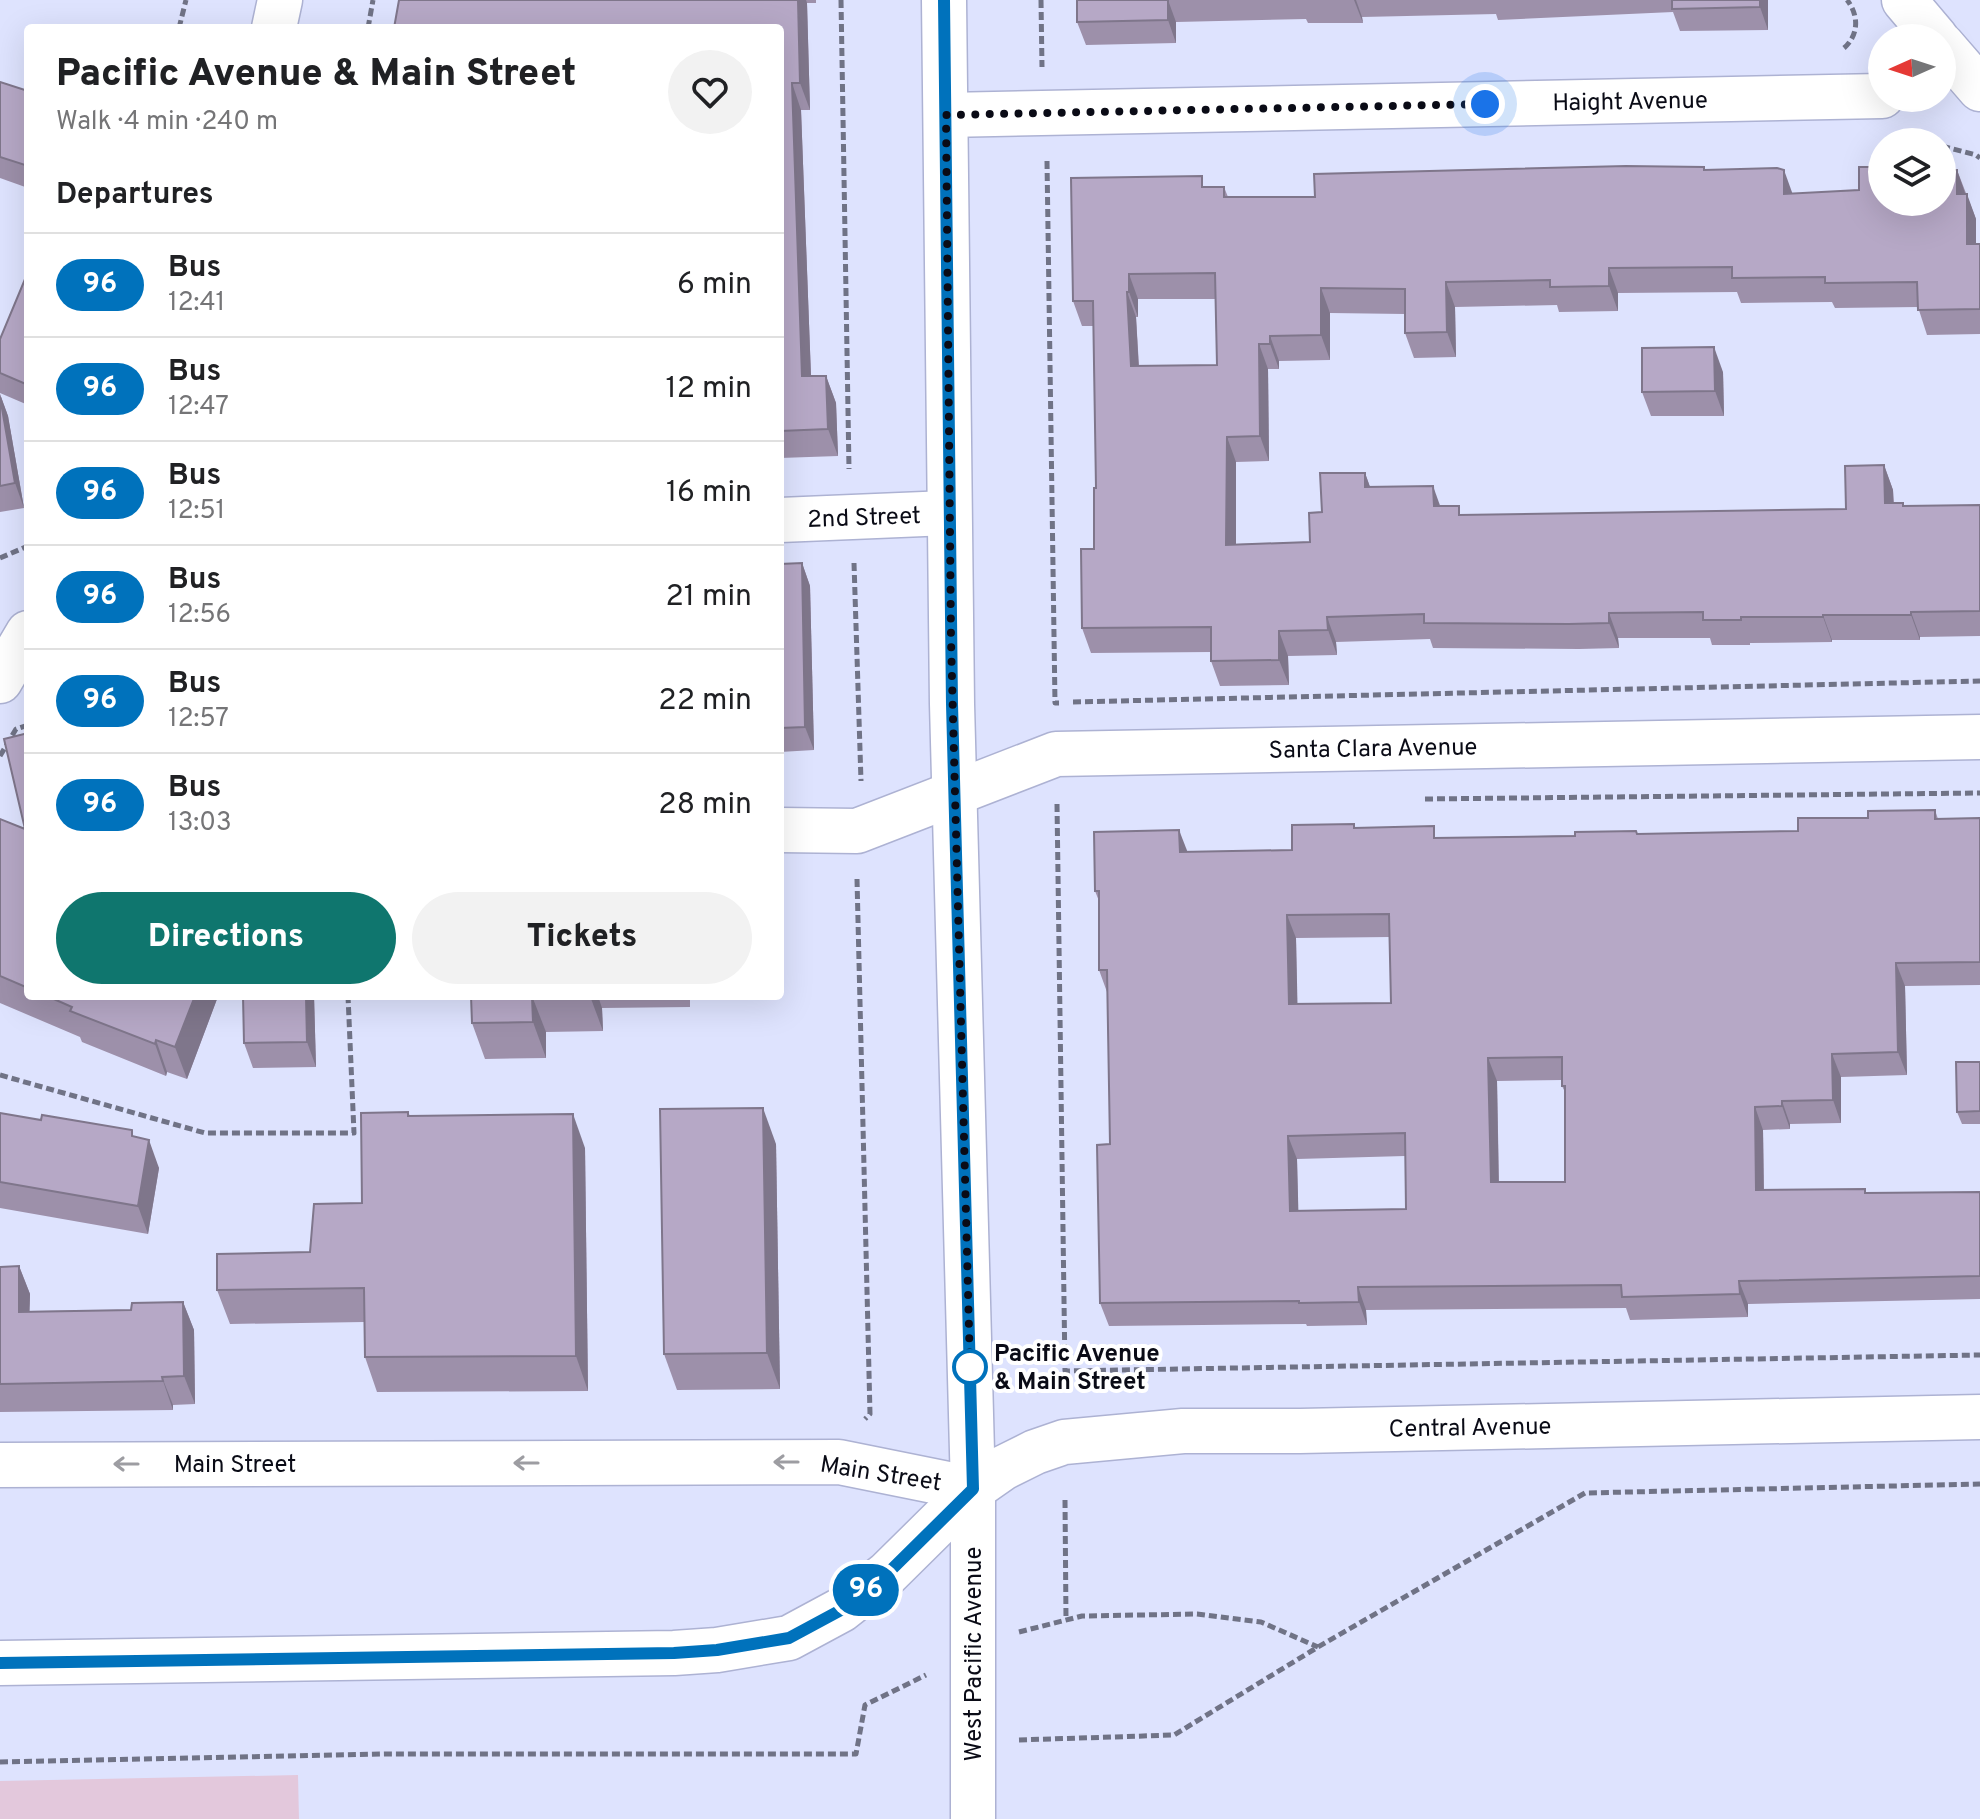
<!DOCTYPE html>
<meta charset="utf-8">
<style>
:root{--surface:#fff;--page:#f2f2f2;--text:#202124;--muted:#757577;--line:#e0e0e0;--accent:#0f766e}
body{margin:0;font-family:Overpass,sans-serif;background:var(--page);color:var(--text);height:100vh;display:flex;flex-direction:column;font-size:30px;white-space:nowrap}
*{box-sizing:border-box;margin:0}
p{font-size:26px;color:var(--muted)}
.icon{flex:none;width:44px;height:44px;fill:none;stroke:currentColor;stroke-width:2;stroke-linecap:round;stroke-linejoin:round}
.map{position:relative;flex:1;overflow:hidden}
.details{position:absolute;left:24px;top:24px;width:760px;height:976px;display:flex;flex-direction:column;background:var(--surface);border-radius:8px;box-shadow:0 8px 32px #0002}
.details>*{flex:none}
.badge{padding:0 16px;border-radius:26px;font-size:28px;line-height:52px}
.needle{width:52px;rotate:267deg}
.controls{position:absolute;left:1868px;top:24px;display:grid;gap:16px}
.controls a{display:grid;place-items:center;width:88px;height:88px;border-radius:50%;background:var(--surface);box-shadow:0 8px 32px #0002;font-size:40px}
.you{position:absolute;width:40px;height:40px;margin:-20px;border:6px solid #fff;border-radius:50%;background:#1a73e8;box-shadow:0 0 0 12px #1a73e833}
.map>.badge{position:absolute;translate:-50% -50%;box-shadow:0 0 0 4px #fff}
h2{padding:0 32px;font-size:30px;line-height:72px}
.round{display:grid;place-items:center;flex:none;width:84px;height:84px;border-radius:42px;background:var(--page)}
.overview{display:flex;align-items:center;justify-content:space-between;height:136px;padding:0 32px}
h1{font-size:38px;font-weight:800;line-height:60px}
.primary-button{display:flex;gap:16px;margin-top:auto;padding:16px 32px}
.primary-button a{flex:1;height:92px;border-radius:48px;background:var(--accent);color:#fff;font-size:32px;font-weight:800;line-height:92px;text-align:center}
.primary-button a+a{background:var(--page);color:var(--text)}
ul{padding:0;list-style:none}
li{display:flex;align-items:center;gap:24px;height:104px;padding:0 32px;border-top:2px solid var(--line)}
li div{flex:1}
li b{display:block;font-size:30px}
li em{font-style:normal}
li .badge{min-width:88px;font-weight:700;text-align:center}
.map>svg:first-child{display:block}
.green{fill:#e3c8dc}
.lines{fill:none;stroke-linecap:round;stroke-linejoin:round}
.minor-casing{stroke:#adb2d3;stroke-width:47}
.path{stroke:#707386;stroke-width:5;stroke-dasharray:8 4;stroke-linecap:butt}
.minor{stroke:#fff;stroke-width:44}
.wall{fill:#9d90aa;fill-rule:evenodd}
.shaded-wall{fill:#7f768b}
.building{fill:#b6a8c6;stroke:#7f768b;stroke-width:2;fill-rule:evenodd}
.oneway{stroke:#9d9da2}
.line-casing{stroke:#fff;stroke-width:18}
.line{stroke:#0072bc;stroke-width:12}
.walk{stroke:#0a0b16;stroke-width:8;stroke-dasharray:0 14.4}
.stop-dot{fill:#fff;stroke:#0072bc;stroke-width:4}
.labels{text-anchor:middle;stroke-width:8;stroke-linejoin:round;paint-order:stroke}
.street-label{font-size:24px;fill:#0a0b16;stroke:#fff}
.stop-label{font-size:24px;font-weight:bold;fill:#0a0b16;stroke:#fff;text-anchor:start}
</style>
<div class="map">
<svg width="1980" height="1819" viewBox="0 0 1980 1819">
<rect width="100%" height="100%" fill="#dee3fe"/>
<polygon class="green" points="298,1775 299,1819 0,1819 0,1781"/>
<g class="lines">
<defs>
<g id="minor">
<polyline points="944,0 952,704 973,1489 973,1819"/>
<polyline points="1904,0 1936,38"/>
<polyline points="274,28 280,0"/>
<polyline points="1942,45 1980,89"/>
<polyline points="946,115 1882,96"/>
<polyline points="780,520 948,513"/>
<polyline points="0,681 28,633"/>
<polyline points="780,830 857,831 1056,754 1980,737"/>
<polyline points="0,1465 839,1462 973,1489"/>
<polyline points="0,1663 674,1653 717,1650 789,1638 841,1610 888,1573 973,1489 1003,1468 1035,1452 1064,1442 1183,1431 1300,1431 1980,1417"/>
</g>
</defs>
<use href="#minor" class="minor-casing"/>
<g class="path">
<polyline points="841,0 849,469"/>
<polyline points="1041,0 1042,67"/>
<polyline points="179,28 186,0"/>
<polyline points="368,28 373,0"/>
<path d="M1844,48C1859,35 1859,15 1847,0"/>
<polyline points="1942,146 1976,155 1980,158"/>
<polyline points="1047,161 1055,703 1059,703"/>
<polyline points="0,558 28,546"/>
<polyline points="854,563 861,781"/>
<polyline points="1073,702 1980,681"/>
<polyline points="0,756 16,729 28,725"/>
<polyline points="1425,799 1980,793"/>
<polyline points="1057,804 1065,1371 1980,1355"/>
<polyline points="857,879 870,1414 865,1419"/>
<polyline points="0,1075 205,1133 354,1133 348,996"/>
<polyline points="1065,1500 1066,1620"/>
<polyline points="1019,1632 1082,1616 1197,1614 1261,1622 1318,1647"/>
<polyline points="1019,1740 1174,1735 1318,1647 1585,1493 1980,1484"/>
<polyline points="0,1762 385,1754 856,1754 865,1705 926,1675"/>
</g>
<use href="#minor" class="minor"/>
</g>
<g class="wall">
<polygon points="399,0 816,0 816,3 807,3 810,110 801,110 811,376 826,376 836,403 838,456 780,458 780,28"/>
<polygon points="1077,0 1768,0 1768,30 1680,31 1673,12 1498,20 1496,14 1362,17 1363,23 1308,23 1306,19 1176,22 1176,43 1086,45 1077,22"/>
<polygon points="0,82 28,91 28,188 0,178"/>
<path d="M1705,170L1792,194L1882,202L1957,170L1976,219V244H1980V334L1927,335L1918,307L1835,308L1832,302L1741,303L1737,292L1618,293V311L1559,312L1557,305L1455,307L1456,357L1414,358L1405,333V314L1330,313V360L1279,361V369H1268L1269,461L1236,462V544L1310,542L1322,512L1365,473L1370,487L1440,506L1462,515L1846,509L1884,465L1893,490L1894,503H1903L1904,506L1980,505V636L1920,637V640H1832V642L1750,643V645H1712L1710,638H1618L1619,648L1579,649L1433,648L1430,639L1336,642L1337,655L1288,656L1289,685L1220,686L1211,661V652L1091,653L1082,628L1094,549L1096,488L1093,326H1082L1073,301L1206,187H1224L1228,197H1315ZM1138,299H1215L1217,365L1139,366L1136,317H1138Z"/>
<polygon points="28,272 28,405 0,393 0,339"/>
<polygon points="1723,372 1724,416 1651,416 1642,392"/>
<polygon points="0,394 8,416 24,508 0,512"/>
<polygon points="802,563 810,586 814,750 780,752 780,564"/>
<polygon points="28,733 28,996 216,996 217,999 187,1079 167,1072 166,1076 82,1042 80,1037 0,1003 0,819 25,829"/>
<path d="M1935,810L1938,819L1980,818V985L1905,986L1907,1075L1841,1077V1123L1790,1124V1129L1763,1130L1764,1190L1865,1189L1866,1193L1980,1192V1299L1748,1304V1317L1630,1320L1626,1308L1366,1310L1367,1325L1307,1326L1306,1324L1109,1326L1100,1303L1110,1144L1107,992L1099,970V901L1095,891L1187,852L1292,850L1354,824L1355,827L1439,838L1798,831L1868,818ZM1390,937L1391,1003L1297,1004L1296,938ZM1562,1080V1086L1565,1092V1182H1499L1497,1081ZM1405,1156L1406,1209L1298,1211L1297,1159Z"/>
<polygon points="243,996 314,996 316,1067 253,1068 244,1043"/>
<polygon points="471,996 690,996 690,1007 602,1008 603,1031 546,1032 546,1058 485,1059 472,1023"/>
<polygon points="1980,1062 1980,1124 1962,1124 1957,1112"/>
<polygon points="408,1112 410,1116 585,1148 588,1391 377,1392 365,1357 364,1322 230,1324 217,1290 310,1252 362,1203"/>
<polygon points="0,1113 135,1137 159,1168 148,1234 0,1208"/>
<polygon points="776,1144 780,1389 677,1390 664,1354"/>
<polygon points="19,1266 30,1294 29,1311 131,1310 183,1302 194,1330 195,1404 173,1405 173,1410 0,1412 0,1267"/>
</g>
<g class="shaded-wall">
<polygon points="798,0 806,0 807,3 810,110 800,83"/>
<polygon points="1168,0 1176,22 1176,43 1168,20"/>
<polygon points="1354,0 1356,0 1362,17 1363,23"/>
<polygon points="1760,0 1768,0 1768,30 1760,7"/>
<polygon points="792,83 801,110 812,403 802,376"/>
<polygon points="1784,170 1793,195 1784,194"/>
<polygon points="1957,170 1966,196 1957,194"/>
<polygon points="1967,194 1976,219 1976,269 1967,244"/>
<polygon points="1609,268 1618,293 1618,311 1609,286"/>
<polygon points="1129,274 1138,299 1138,317 1129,292"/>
<polygon points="1446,282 1455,307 1456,357 1447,332"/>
<polygon points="1321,288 1330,313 1330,360 1321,335"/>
<polygon points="1127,292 1136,317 1140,391 1131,366"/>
<polygon points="1270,336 1279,361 1279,369 1270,344"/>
<polygon points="1259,344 1268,369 1269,461 1260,436"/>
<polygon points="1714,347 1723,372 1724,416 1715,391"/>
<polygon points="826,376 836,403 838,456 828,429"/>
<polygon points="0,394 8,416 24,508 15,483"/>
<polygon points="1227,437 1236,462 1236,570 1226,545"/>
<polygon points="1884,465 1893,490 1894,528 1885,503"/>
<polygon points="1365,473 1374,498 1365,487"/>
<polygon points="1433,486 1442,511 1434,506"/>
<polygon points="802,563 810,586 814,750 805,727"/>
<polygon points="1911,612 1920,637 1920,640 1911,615"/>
<polygon points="1609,613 1618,638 1619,648 1609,623"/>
<polygon points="1823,615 1832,640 1832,642 1823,617"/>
<polygon points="1327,617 1336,642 1337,655 1328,630"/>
<polygon points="1279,631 1288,656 1289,685 1279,660"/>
<polygon points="1179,830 1188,853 1180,852"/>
<polygon points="1287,915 1296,938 1298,1027 1289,1004"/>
<polygon points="1896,963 1905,986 1907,1075 1898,1052"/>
<polygon points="195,996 216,996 217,999 187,1079 175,1047"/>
<polygon points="306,996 314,996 316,1067 307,1042"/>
<polygon points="532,996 546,1032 546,1058 533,1022"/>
<polygon points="590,996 598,996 602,1008 603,1031"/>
<polygon points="156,1040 167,1072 166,1076 155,1044"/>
<polygon points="1832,1054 1841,1077 1841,1123 1833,1100"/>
<polygon points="1488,1058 1497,1081 1499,1205 1491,1182"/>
<polygon points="1782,1101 1790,1124 1790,1129 1782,1106"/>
<polygon points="1755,1107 1763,1130 1764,1213 1756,1190"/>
<polygon points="763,1108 776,1144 780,1389 767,1353"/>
<polygon points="573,1114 585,1148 588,1391 576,1356"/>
<polygon points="1288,1136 1297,1159 1299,1234 1290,1211"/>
<polygon points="149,1140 159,1168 148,1234 138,1206"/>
<polygon points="19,1266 30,1294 29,1340 19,1312"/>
<polygon points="1739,1281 1748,1304 1748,1317 1740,1294"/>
<polygon points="1358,1287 1366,1310 1367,1325 1359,1302"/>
<polygon points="183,1302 194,1330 195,1404 184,1376"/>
<polygon points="162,1377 173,1405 173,1410 163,1381"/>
</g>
<g class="building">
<polygon points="399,0 798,0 800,83 792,83 802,376 826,376 828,429 780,431 780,28 394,28"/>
<polygon points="1077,0 1168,0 1168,20 1077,22"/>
<polygon points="1672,0 1760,0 1760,7 1672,9"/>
<polygon points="0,82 28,91 28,166 0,157"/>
<path d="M1626,166L1704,167V170L1777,168L1784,170V194L1859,190V167H1882V202H1942V171L1957,170V194H1967V244H1980V309L1918,310L1917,282L1825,283V277L1732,278V267L1609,268V286L1550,287V280L1446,282L1447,332L1405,333V289L1321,288V335L1270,336V344H1259L1260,436L1227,437L1226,545L1310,542L1309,513L1322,512L1320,473H1365V487L1433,486L1434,506H1459V515L1846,509L1845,466L1884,465L1885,503H1903V506L1980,505V611L1911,612V615H1823V617H1741V620H1703V612L1609,613V623L1569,624L1424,623V614L1327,617L1328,630L1279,631V660L1211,661V627L1082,628L1081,549H1094V488H1096L1093,301H1073L1071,178L1202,176V187H1224V197H1315L1314,174ZM1215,273L1217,365L1131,366L1127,292H1129V274Z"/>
<polygon points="28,272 28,385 0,373 0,339"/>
<polygon points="1714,347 1715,391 1642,392 1642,348"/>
<polygon points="0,397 15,483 0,486"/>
<polygon points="802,563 805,727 780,728 780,564"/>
<polygon points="28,733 28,988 0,976 0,819 25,829 4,739"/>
<path d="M1935,810V819L1980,818V962L1896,963L1898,1052L1832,1054L1833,1100L1782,1101V1106L1755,1107L1756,1190L1865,1189V1193L1980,1192V1276L1739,1281L1740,1294L1622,1297L1621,1285L1358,1287L1359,1302L1299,1303V1301L1100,1303L1097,1145L1110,1144L1107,970H1099V891H1095L1094,832L1179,830L1180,852L1292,850V825L1354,824V828L1434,826V838L1575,836V832L1636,831L1637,834L1798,831V818H1868V811ZM1389,914L1391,1003L1289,1004L1287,915ZM1562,1057V1086H1565V1182H1491L1488,1058ZM1405,1133L1406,1209L1290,1211L1288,1136Z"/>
<polygon points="47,996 195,996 175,1047 156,1040 155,1044 70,1011 72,1007"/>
<polygon points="243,996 306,996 307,1042 244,1043"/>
<polygon points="471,996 552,996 532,996 533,1022 472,1023"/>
<polygon points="1956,1062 1980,1062 1980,1111 1957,1112"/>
<polygon points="763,1108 767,1353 664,1354 660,1109"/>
<polygon points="408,1112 408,1116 573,1114 576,1356 365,1357 364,1288 217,1290 217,1254 310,1252 314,1204 362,1203 361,1113"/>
<polygon points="0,1113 41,1120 42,1115 132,1130 132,1136 149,1140 138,1206 0,1182"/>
<polygon points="19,1266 19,1312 131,1310 132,1303 183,1302 184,1376 162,1377 163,1381 0,1384 0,1267"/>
</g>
<defs><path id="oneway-shaft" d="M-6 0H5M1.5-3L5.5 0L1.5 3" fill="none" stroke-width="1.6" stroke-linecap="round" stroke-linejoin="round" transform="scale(2)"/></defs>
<g class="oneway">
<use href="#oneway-shaft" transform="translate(786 1462) rotate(180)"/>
<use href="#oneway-shaft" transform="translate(526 1463) rotate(180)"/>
<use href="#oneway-shaft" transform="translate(126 1464) rotate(180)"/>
</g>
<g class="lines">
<defs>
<polyline id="line" points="0,1663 674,1653 717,1650 789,1638 841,1610 888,1573 973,1489 952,704 944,0"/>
</defs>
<use href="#line" class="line-casing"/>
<use href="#line" class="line"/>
<polyline class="walk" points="970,1367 951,640 946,115 1485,104"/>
</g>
<circle class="stop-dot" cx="970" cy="1367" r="16"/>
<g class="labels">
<g class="street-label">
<text transform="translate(1630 101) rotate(-1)" y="8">Haight Avenue</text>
<text transform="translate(864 517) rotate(-2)" y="8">2nd Street</text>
<text transform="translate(1373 748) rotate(-1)" y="8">Santa Clara Avenue</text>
<text transform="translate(1470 1427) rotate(-1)" y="8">Central Avenue</text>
<text x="235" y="1472">Main Street</text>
<text transform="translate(881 1473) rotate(9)" y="8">Main Street</text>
<text transform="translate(973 1654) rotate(-90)" y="8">West Pacific Avenue</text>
</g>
<g class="stop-label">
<text x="994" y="1361">Pacific Avenue<tspan x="994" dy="28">&amp; Main Street</tspan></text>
</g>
</g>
</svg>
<div class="controls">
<a><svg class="needle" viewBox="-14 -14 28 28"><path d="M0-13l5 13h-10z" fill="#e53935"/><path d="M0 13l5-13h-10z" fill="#757577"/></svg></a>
<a><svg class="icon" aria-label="layers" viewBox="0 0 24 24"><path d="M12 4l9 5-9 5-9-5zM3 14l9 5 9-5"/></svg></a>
</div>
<div class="you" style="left:1485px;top:104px"></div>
<b class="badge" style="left:866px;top:1590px;background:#0072bc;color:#fff">96</b>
<section class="details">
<div class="overview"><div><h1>Pacific Avenue &amp; Main Street</h1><p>Walk · 4 min · 240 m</p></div><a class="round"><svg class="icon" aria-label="heart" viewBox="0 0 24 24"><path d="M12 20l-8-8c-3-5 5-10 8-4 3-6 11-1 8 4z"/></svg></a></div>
<h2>Departures</h2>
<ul>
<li><span class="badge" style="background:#0072bc;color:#fff">96</span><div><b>Bus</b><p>12:41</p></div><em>6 min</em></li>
<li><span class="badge" style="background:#0072bc;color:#fff">96</span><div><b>Bus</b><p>12:47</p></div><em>12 min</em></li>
<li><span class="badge" style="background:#0072bc;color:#fff">96</span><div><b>Bus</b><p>12:51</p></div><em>16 min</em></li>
<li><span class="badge" style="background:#0072bc;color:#fff">96</span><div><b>Bus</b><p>12:56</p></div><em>21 min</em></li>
<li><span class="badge" style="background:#0072bc;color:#fff">96</span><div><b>Bus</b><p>12:57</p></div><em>22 min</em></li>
<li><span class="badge" style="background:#0072bc;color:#fff">96</span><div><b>Bus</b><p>13:03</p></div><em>28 min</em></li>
</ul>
<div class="primary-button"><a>Directions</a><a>Tickets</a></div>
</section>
</div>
